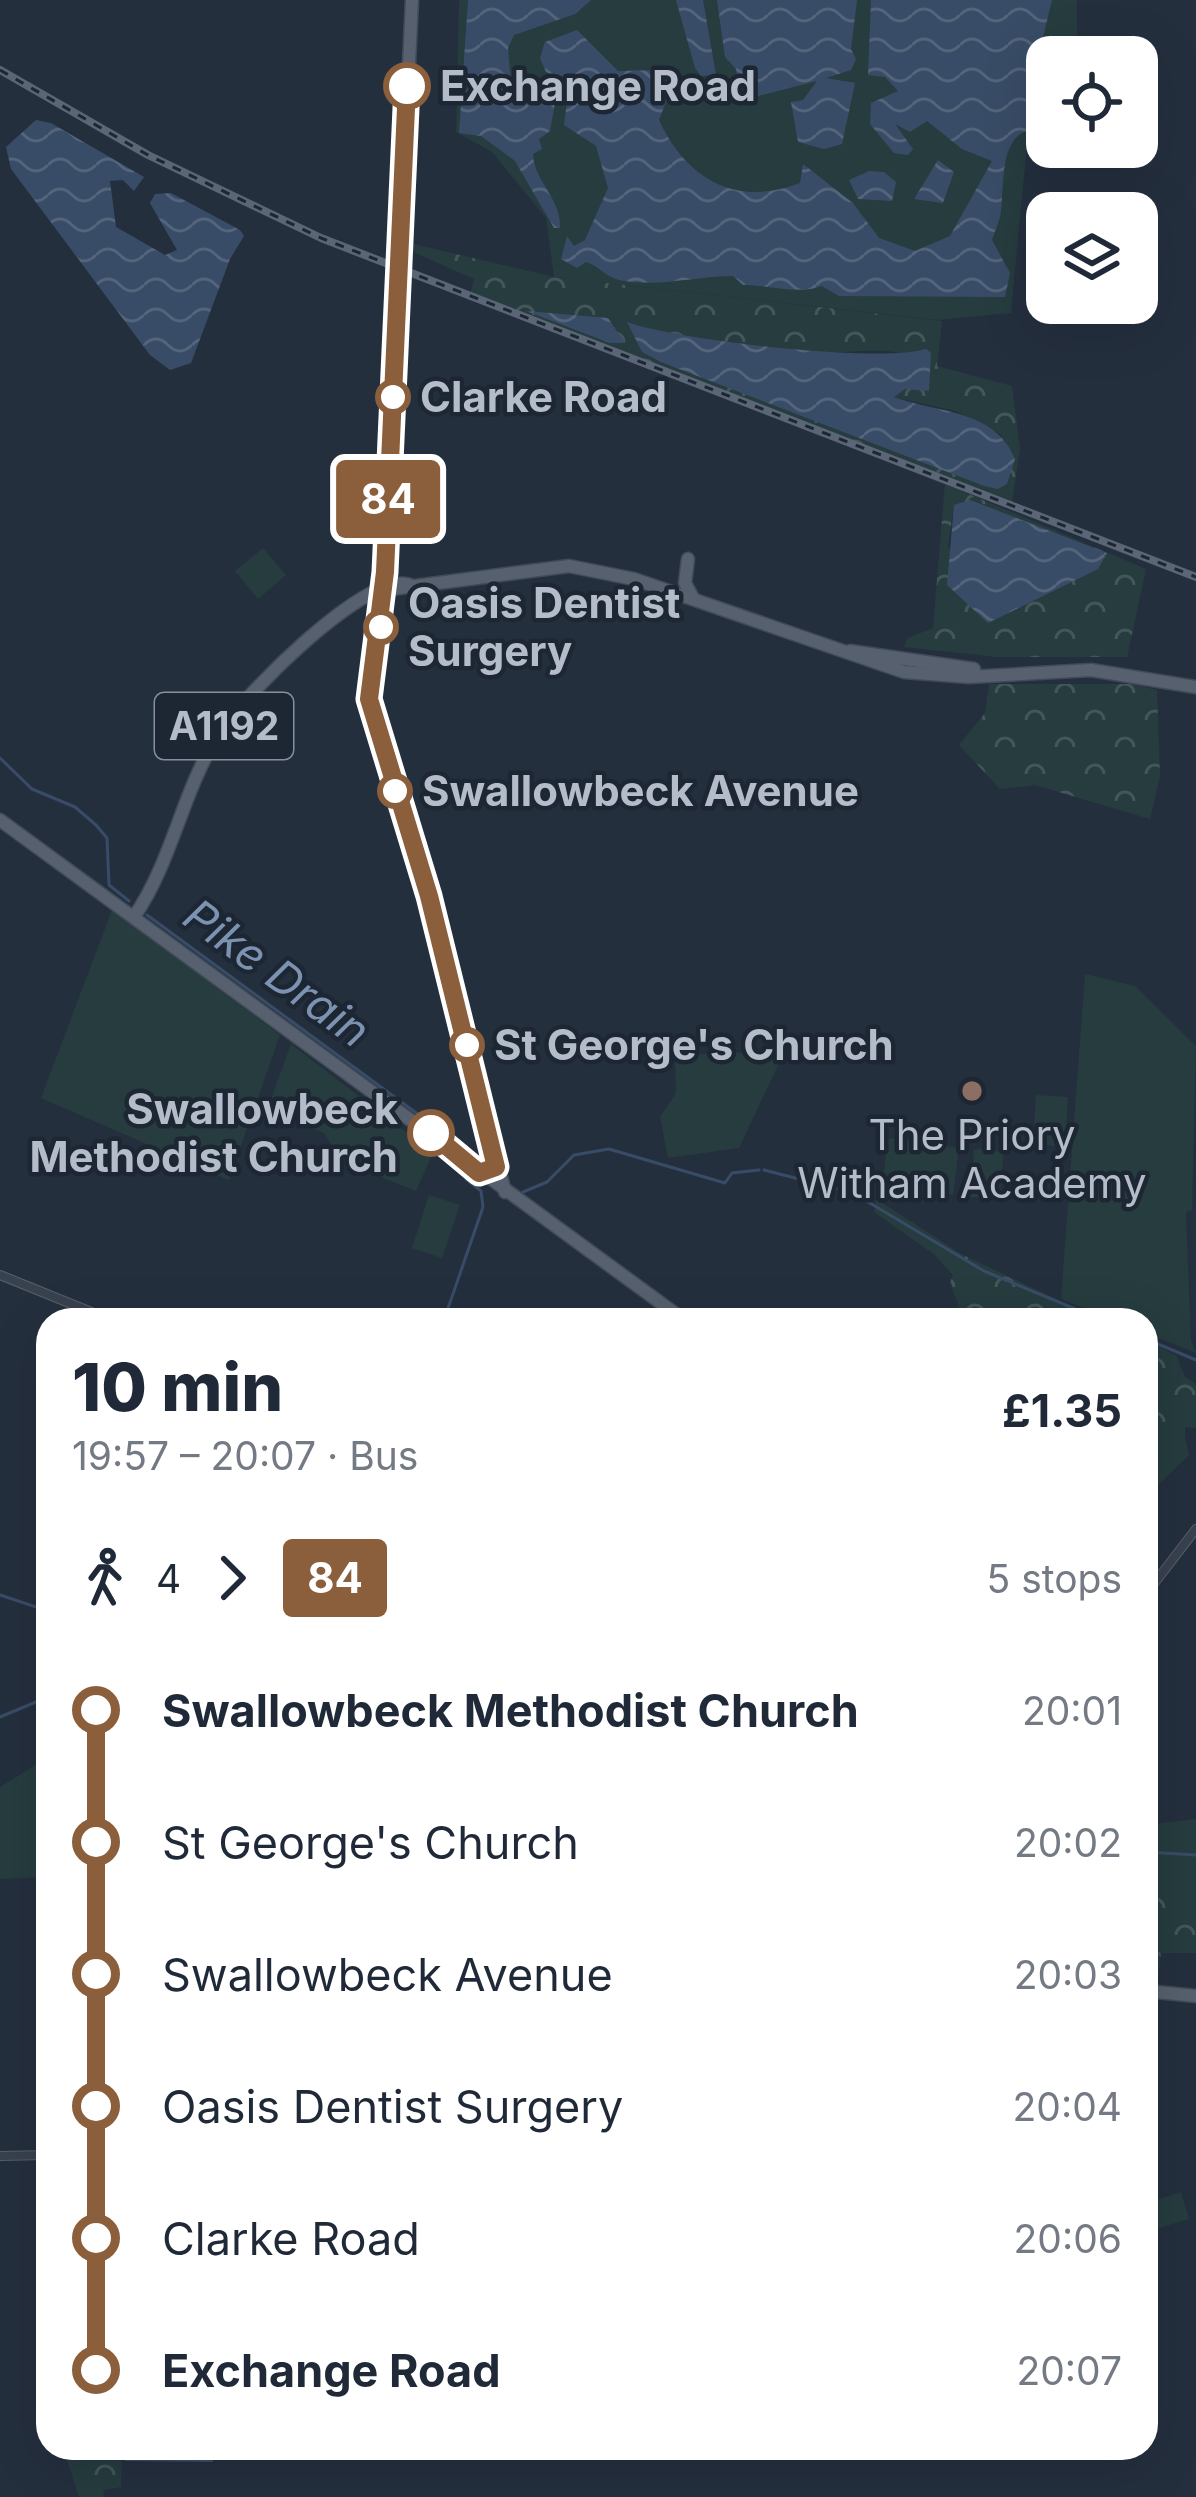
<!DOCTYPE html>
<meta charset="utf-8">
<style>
:root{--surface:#fff;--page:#f2f2f3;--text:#1f2937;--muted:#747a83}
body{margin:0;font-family:Inter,sans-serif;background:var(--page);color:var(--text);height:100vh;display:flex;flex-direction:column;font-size:45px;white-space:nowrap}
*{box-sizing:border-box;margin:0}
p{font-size:39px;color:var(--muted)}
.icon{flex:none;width:66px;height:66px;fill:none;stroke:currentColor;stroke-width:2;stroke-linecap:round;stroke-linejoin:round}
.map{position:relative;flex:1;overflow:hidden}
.sheet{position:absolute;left:36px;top:1308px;width:1122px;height:1152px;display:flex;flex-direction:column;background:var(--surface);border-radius:36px;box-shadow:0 12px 48px #0002}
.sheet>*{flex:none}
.badge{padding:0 24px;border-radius:9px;font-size:42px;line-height:78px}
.buttons{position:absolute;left:1026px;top:36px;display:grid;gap:24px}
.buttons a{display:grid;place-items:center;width:132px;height:132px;border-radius:24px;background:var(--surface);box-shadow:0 12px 48px #0002;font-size:60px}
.map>.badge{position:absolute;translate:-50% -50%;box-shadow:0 0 0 6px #fff}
.legs{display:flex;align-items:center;gap:18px;height:132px;padding:0 36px;font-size:39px}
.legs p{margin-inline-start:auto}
.head{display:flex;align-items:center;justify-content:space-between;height:204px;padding:0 36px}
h1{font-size:66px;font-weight:800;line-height:90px}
ul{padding:0 36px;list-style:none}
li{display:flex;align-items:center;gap:42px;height:132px;font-size:45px}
li i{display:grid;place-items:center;width:18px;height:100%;margin:0 15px;background:currentColor}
li i::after{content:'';width:30px;height:30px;margin:-15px;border:9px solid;border-radius:50%;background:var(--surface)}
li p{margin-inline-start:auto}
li:first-child i{background:linear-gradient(#0000 50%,currentColor 0)}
li:last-child i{background:linear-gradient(currentColor 50%,#0000 0)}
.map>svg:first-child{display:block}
.green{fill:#263c3f}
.forest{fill:url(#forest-crowns);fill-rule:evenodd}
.water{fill:url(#water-waves)}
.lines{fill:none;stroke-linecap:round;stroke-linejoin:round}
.stream{stroke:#394c67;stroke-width:3}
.minor-casing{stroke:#565f6c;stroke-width:10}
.major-casing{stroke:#414a57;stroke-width:15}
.minor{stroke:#38414e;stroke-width:8}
.major{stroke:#56606e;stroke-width:12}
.rail-casing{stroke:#5a6575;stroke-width:8}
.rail{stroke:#1d2633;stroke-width:3;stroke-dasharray:9;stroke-linecap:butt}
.line-1-casing{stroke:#fff;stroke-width:27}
.line-1{stroke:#8b5e3c;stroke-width:18}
.stop-1-dot{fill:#fff;stroke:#8b5e3c;stroke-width:6}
.education-dot{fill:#8d6e63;stroke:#1d2633;stroke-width:4.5}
.labels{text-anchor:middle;stroke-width:9;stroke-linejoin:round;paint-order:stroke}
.shield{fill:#1d2633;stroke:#878f9c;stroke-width:3}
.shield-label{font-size:39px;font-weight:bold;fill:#b4bcc9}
.stop-label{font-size:42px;font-weight:bold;fill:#b4bcc9;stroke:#1d2633;text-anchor:start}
.poi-label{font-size:42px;fill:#b4bcc9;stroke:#1d2633}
.water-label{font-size:45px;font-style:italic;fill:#7c92b1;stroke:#1d2633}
</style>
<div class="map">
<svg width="1196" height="2497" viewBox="0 0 1196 2497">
<defs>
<pattern id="forest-crowns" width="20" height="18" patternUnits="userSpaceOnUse" patternTransform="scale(3)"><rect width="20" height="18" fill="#263c3f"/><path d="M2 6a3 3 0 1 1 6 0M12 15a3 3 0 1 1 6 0" fill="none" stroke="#435659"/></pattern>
<pattern id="water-waves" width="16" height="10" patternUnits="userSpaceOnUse" patternTransform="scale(3)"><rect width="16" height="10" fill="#394c67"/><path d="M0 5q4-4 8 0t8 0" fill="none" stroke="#53647b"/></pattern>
</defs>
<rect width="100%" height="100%" fill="#242f3e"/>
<g class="green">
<polygon points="459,0 1077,0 1077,57 1047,57 1047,133 1028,134 1011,313 937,320 554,277 546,218 492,152 456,132"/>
<polygon points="263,548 286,575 258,599 235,571"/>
<polygon points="112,910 280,1035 229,1180 41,1098"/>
<polygon points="1085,974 1135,986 1196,1046 1192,1210 1186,1212 1191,1341 1196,1353 1146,1333 1146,1320 1114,1320 1061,1299"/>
<polygon points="291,1044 433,1153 416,1191 341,1161 324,1133 267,1110"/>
<polygon points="735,1052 782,1057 739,1148 668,1158 660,1117 676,1093 675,1056"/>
<polygon points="1036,1095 1068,1097 1065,1147 1033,1144"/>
<polygon points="888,1138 959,1148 953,1195 882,1186"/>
<polygon points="974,1149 1004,1152 999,1199 970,1197"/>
<polygon points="429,1195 460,1205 442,1258 412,1248"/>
<polygon points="1185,1436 1189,1455 1146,1497 1146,1445"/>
<polygon points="48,1757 48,1877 0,1879 0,1787"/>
<polygon points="1196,1819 1196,1900 1146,1898 1146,1825"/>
<polygon points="1181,2192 1189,2219 1146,2232 1146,2203"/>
<polygon points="63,2448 112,2448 85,2497 79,2497"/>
</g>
<g class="forest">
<path d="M409,243L554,277L942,321L937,366L1012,386L1020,449L1012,501L470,295L474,279L409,250ZM634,325C644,332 797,351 821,352C849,354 881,346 907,355L905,389L893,397L956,411L1002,435L984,486L642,352Z"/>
<path d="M945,484L1146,569L1127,657H997L904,647L908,638L933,628ZM954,505L988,622L948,546Z"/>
<polygon points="989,684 1131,684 1157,690 1160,776 1150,819 1035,785 1000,789 959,745 985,713"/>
<polygon points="876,1199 961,1254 1100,1320 938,1318 959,1306 950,1283 953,1275 934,1254 874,1212"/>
<polygon points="1146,1341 1176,1355 1185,1377 1196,1384 1196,1428 1185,1427 1185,1436 1146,1445"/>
<polygon points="1167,1897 1196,1900 1196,1953 1161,1953 1157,1991 1146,1992 1146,1898"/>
<polygon points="112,2448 122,2448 121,2487 104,2490 103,2497 85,2497 87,2480"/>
</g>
<g class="water">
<path d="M468,0H591L575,14L514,35L508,48L512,96L536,87L555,103L550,131L539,139L542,149L533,154C534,182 562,199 560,228H554L515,161L481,136L459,133Z"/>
<polygon points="676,0 703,0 716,75 701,76 695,68"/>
<polygon points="717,0 857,0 851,49 856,59 851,70 826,78 855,83 842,144 824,149 798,142 791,102 803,100 817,81 758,96 738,84 736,69 725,57"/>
<path d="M871,0H1052L1043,37L1047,130C997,122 1005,180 1001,211C1000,221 995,230 992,240L1010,273L1005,297L839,296L822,286C798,295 770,285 743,285L733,276C694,276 659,288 619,280C606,277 599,266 586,262L577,268L561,259L567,236L574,246L585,240L608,188L596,146L564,125L568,93L563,80L546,72L540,58L545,42L577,30L618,71L665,70L669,94L659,120C686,179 736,208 800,183L803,164L853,203L879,238L915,251L950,236L992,161L962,149L927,121L910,132L895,124L913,149L908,155L894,153L870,124L871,103L898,91L885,77L868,75Z"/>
<polygon points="36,120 51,123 144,177 134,191 123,180 110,181 116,227 165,255 177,250 150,203 155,194 171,193 240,230 244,236 230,259 191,363 170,370 150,355 11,169 6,147"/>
<polygon points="938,160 954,172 943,203 914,199"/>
<polygon points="869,171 884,172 896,182 892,201 858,199 849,180"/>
<polygon points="526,311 608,318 625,343 610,343"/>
<path d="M627,322C671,339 881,364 926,349L931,353L929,391L905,389L894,397C937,413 995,409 1015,459L1007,484L998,489L984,486L661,362L642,352Z"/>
<polygon points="970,500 1089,546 1107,553 1098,569 988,623 947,585 954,505"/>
<polygon points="122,2448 211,2448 213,2462 125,2461"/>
</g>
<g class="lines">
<g class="stream">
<polyline points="0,758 32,789 75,807 96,825 107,838 109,885 129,901"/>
<polyline points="147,915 487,1165"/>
<polyline points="764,1170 853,1193 984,1271 1102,1320"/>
<polyline points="523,1192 547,1182 574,1155 609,1149 725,1183 732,1173 759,1170"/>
<polyline points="444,1320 483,1207 481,1191 466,1179"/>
<polyline points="1146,1339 1196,1360"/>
<polyline points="0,1595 48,1611"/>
<polyline points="0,1717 48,1697"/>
<polyline points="1146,1852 1196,1855"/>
</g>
<defs>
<g id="minor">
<polyline points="0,1275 111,1320"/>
<polyline points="1146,1594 1196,1529"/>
<polyline points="0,2156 48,2155"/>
</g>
<g id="major">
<polyline points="412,0 385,575 369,699 429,896 505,1192"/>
<polyline points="688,559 685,583 693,598"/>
<polyline points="384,590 569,566 634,579 904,672 969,677 1091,670 1196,687"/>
<polyline points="850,651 974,669"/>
<polyline points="0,820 684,1320"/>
<path d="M134,917C172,861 181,797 215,740C236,702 372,564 412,586"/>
<polyline points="1146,1991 1196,1996"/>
</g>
</defs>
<use href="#minor" class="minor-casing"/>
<use href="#major" class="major-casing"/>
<use href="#minor" class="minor"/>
<use href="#major" class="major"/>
<defs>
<polyline id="rail" points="0,70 148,155 321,238 1196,577"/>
</defs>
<use href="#rail" class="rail-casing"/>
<use href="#rail" class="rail"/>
</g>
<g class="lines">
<defs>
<polyline id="line-1" points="407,86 385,572 369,699 429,896 496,1167 479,1173 431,1133"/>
</defs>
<use href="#line-1" class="line-1-casing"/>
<use href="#line-1" class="line-1"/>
</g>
<g class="stop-1-dot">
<circle cx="407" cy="86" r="21"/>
<circle cx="393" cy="397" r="15"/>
<circle cx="381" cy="627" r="15"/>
<circle cx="395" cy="791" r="15"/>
<circle cx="467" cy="1045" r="15"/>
<circle cx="431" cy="1133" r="21"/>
</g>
<circle class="education-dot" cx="972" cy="1091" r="12"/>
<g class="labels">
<rect class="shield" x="155" y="693" width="138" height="66" rx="9"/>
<g class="shield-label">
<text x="224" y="740">A1192</text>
</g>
<g class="stop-label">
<text x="440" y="101">Exchange Road</text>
<text x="420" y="412">Clarke Road</text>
<text x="408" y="618">Oasis Dentist<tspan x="408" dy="48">Surgery</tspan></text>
<text x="422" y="806">Swallowbeck Avenue</text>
<text x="494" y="1060">St George's Church</text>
<text x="398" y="1124" text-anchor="end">Swallowbeck<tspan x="398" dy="48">Methodist Church</tspan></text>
</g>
<g class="poi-label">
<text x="972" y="1150">The Priory<tspan x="972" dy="48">Witham Academy</tspan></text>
</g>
<g class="water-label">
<text transform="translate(277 973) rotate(36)" y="16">Pike Drain</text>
</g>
</g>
</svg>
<div class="buttons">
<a><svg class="icon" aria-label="locate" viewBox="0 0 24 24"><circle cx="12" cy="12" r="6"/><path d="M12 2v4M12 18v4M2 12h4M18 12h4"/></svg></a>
<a><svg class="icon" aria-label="layers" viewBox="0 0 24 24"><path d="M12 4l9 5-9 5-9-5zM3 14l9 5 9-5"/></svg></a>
</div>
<b class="badge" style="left:388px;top:499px;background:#8b5e3c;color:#fff">84</b>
<section class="sheet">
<div class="head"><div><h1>10 min</h1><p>19:57 – 20:07 · Bus</p></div><b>£1.35</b></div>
<div class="legs"><svg class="icon" aria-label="walk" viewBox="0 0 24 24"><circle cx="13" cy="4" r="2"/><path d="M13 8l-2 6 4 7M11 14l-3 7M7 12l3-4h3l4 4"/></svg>4<svg class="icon" aria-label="forward" viewBox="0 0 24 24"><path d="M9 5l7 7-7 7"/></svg><b class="badge" style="background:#8b5e3c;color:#fff">84</b><p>5 stops</p></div>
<ul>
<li><i style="color:#8b5e3c"></i><b>Swallowbeck Methodist Church</b><p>20:01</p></li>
<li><i style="color:#8b5e3c"></i><span>St George's Church</span><p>20:02</p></li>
<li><i style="color:#8b5e3c"></i><span>Swallowbeck Avenue</span><p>20:03</p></li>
<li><i style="color:#8b5e3c"></i><span>Oasis Dentist Surgery</span><p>20:04</p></li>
<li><i style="color:#8b5e3c"></i><span>Clarke Road</span><p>20:06</p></li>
<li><i style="color:#8b5e3c"></i><b>Exchange Road</b><p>20:07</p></li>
</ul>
</section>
</div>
